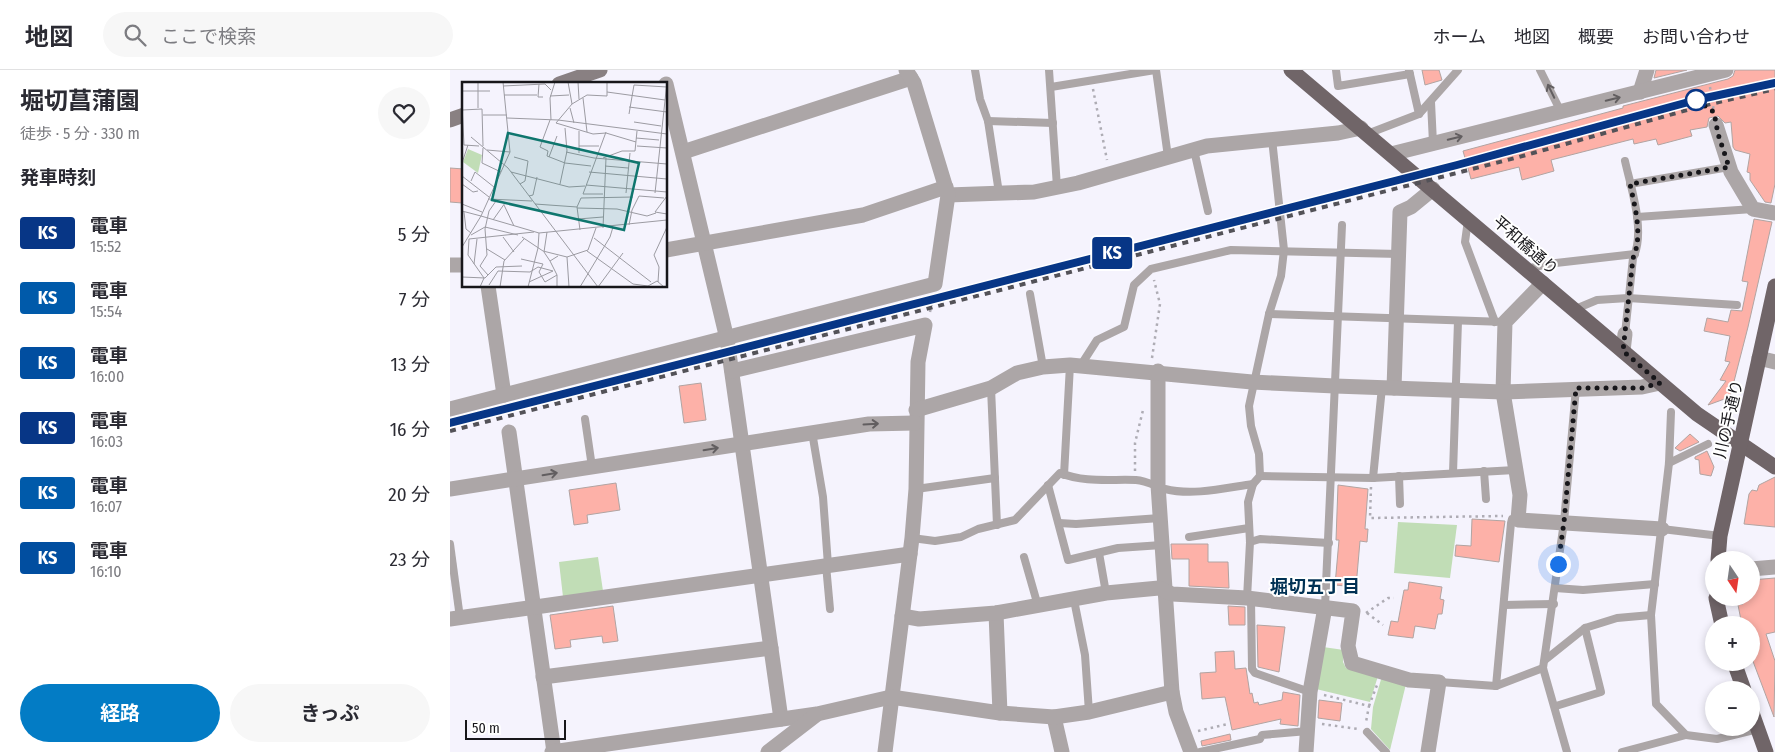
<!DOCTYPE html>
<html lang="ja">
<meta charset="utf-8">
<style>
:root{--surface:#fff;--page:#f7f7f7;--text:#2b2b33;--muted:#7c7c81;--line:#e1e1e2;--accent:#037cc5}
body{margin:0;font-family:"Fira Sans Condensed","Noto Sans JP",sans-serif;background:var(--page);color:var(--text);height:100vh;display:flex;flex-direction:column;font-size:19px;white-space:nowrap}
*{box-sizing:border-box;margin:0}
p{font-size:16px;color:var(--muted)}
.icon{flex:none;width:28px;height:28px;fill:none;stroke:currentColor;stroke-width:2;stroke-linecap:round;stroke-linejoin:round}
.map{position:relative;flex:1;overflow:hidden}
.drawer{display:flex;flex-direction:column;background:var(--surface);width:450px}
.drawer>*{flex:none}
.badge{padding:0 10px;border-radius:4px;font-size:18px;line-height:32px}
.needle{width:32px;rotate:167deg}
.controls{position:absolute;left:1255px;top:481px;display:grid;gap:10px}
.controls a{display:grid;place-items:center;width:55px;height:55px;border-radius:50%;background:var(--surface);box-shadow:0 2px 8px #0003;font-size:25px}
.scale{position:absolute;left:15px;bottom:12px;width:101px;box-sizing:border-box;padding-left:5px;border:2px solid #17161a;border-top:0;font-size:14px;line-height:18px;white-space:nowrap;color:#17161a;-webkit-text-stroke:4px #fff;paint-order:stroke}
.you{position:absolute;width:25px;height:25px;margin:-12px;border:4px solid #fff;border-radius:50%;background:#1a73e8;box-shadow:0 0 0 8px #1a73e833}
.map>.badge{position:absolute;translate:-50% -50%;box-shadow:0 0 0 2px #fff}
h2{padding:0 20px;font-size:19px;line-height:45px}
.round{display:grid;place-items:center;flex:none;width:52px;height:52px;border-radius:26px;background:var(--page)}
.overview{display:flex;align-items:center;justify-content:space-between;height:85px;padding:0 20px}
h1{font-size:24px;font-weight:700;line-height:38px}
.cta{display:flex;gap:10px;margin-top:auto;padding:10px 20px}
.cta a{flex:1;height:58px;border-radius:30px;background:var(--accent);color:#fff;font-size:20px;font-weight:700;line-height:58px;text-align:center}
.cta a+a{background:var(--page);color:var(--text)}
ul{padding:0;list-style:none}
li{display:flex;align-items:center;gap:15px;height:65px;padding:0 20px}
li div{flex:1}
li b{display:block;font-size:19px}
li em{font-style:normal}
li .badge{min-width:55px;font-weight:700;text-align:center}
header{display:flex;align-items:center;gap:30px;box-sizing:border-box;height:70px;padding:0 25px;background:var(--surface);border-bottom:1px solid var(--line)}
header strong{font-size:24px}
nav{display:flex;gap:28px;margin-inline-start:auto;font-size:18px}
.search{width:350px;height:45px;background:var(--page);display:flex;align-items:center;gap:12px;box-sizing:border-box;padding:0 18px;border-radius:28px;color:var(--muted);font-size:19px}
main{display:flex;flex:1;min-height:0}
.map>svg:first-child{display:block}
.green{fill:#c1ddb6}
.building{fill:#fdb1a8;stroke:#b1a4a2}
.lines{fill:none;stroke-linecap:round;stroke-linejoin:round}
.path{stroke:#aeacb4;stroke-width:2.5;stroke-dasharray:2.5 4;stroke-linecap:butt}
.lane{stroke:#aca6a7;stroke-width:8}
.street{stroke:#aca6a7;stroke-width:15}
.secondary{stroke:#898082;stroke-width:15}
.primary{stroke:#706568;stroke-width:15}
.rail{stroke:#535258;stroke-width:4;stroke-dasharray:6 6;stroke-linecap:butt}
.oneway{stroke:#625e60}
.line-casing{stroke:#fff;stroke-width:11}
.line{stroke:#073686;stroke-width:8}
.walk{stroke:#17161a;stroke-width:5;stroke-dasharray:0 9}
.stop-dot{fill:#fff;stroke:#073686;stroke-width:2.5}
.labels{text-anchor:middle;stroke-width:4;stroke-linejoin:round;paint-order:stroke}
.street-label{font-size:16px;fill:#17161a;stroke:#fff}
.neighbourhood-label{font-size:18px;font-weight:bold;fill:#003154;stroke:#fff}
.inset-road{fill:none;stroke:#9c9ba2;stroke-width:1}
.view{fill:#0f766e;fill-opacity:0.15;stroke:#0f766e;stroke-width:2.5}
.inset-edge{fill:none;stroke:#17161a;stroke-width:2.5}
</style>
<header>
<strong>地図</strong>
<div class="search"><svg class="icon" aria-label="search" viewBox="0 0 24 24"><circle cx="10" cy="10" r="6"/><path d="M15 15l6 6"/></svg>ここで検索</div>
<nav><a>ホーム</a><a>地図</a><a>概要</a><a>お問い合わせ</a></nav>
</header>
<main>
<section class="drawer">
<div class="overview"><div><h1>堀切菖蒲園</h1><p>徒歩 · 5 分 · 330 m</p></div><a class="round"><svg class="icon" aria-label="heart" viewBox="0 0 24 24"><path d="M12 20l-8-8c-3-5 5-10 8-4 3-6 11-1 8 4z"/></svg></a></div>
<h2>発車時刻</h2>
<ul>
<li><span class="badge" style="background:#073686;color:#fff">KS</span><div><b>電車</b><p>15:52</p></div><em>5 分</em></li>
<li><span class="badge" style="background:#005aaa;color:#fff">KS</span><div><b>電車</b><p>15:54</p></div><em>7 分</em></li>
<li><span class="badge" style="background:#014ea0;color:#fff">KS</span><div><b>電車</b><p>16:00</p></div><em>13 分</em></li>
<li><span class="badge" style="background:#073686;color:#fff">KS</span><div><b>電車</b><p>16:03</p></div><em>16 分</em></li>
<li><span class="badge" style="background:#005aaa;color:#fff">KS</span><div><b>電車</b><p>16:07</p></div><em>20 分</em></li>
<li><span class="badge" style="background:#014ea0;color:#fff">KS</span><div><b>電車</b><p>16:10</p></div><em>23 分</em></li>
</ul>
<div class="cta"><a>経路</a><a>きっぷ</a></div>
</section>
<div class="map">
<svg width="1325" height="682" viewBox="0 0 1325 682">
<rect width="100%" height="100%" fill="#f5f3fd"/>
<g class="green">
<polygon points="948,452 1007,455 1000,508 944,503"/>
<polygon points="148,487 153,521 113,527 109,492"/>
<polygon points="873,577 894,580 893,592 896,598 928,606 920,632 866,619"/>
<polygon points="932,606 956,614 940,680 921,659 923,637"/>
</g>
<g class="building">
<polygon points="972,0 989,0 992,10 975,15"/>
<polygon points="1206,0 1237,0 1204,8"/>
<polygon points="1285,0 1325,0 1325,114 1321,133 1315,132 1300,110 1300,103 1297,102 1300,84 1285,80 1283,77 1281,52 1275,53 1268,46 1259,48 1257,57 1240,60 1242,66 1208,75 1206,69 1184,74 1183,69 1101,90 1104,101 1072,110 1069,97 1021,109 1013,81 1173,38 1173,36 1278,9 1283,6"/>
<polygon points="0,98 14,99 12,133 0,132"/>
<polygon points="1304,149 1322,152 1298,257 1280,327 1258,335 1276,311 1270,310 1280,292 1275,291 1280,266 1254,261 1257,248 1278,252 1281,240 1292,241 1298,212 1292,211"/>
<polygon points="251,313 256,350 234,353 229,316"/>
<polygon points="1240,364 1249,372 1230,381 1225,378"/>
<polygon points="1257,381 1264,397 1261,406 1250,404 1249,390 1245,389 1245,387"/>
<polygon points="1325,407 1325,457 1294,454 1299,424 1302,420 1307,421 1309,415"/>
<polygon points="166,413 170,440 137,445 138,453 124,455 119,420"/>
<polygon points="888,415 918,419 915,459 918,459 917,472 910,471 906,517 885,515 889,470 886,470"/>
<polygon points="1022,449 1055,451 1049,492 1005,486 1006,475 1021,476"/>
<polygon points="721,474 758,474 758,492 778,492 779,518 739,516 739,489 722,489"/>
<polygon points="1325,508 1325,562 1316,564 1325,591 1324,647 1301,586 1301,555 1292,555 1288,535 1293,534 1293,528 1301,528 1301,510"/>
<polygon points="959,512 992,517 990,529 994,530 992,544 988,544 985,559 965,556 963,568 938,565 941,551 948,552 954,520 958,520"/>
<polygon points="163,536 168,571 153,573 152,566 120,570 121,577 105,579 100,545"/>
<polygon points="778,536 795,537 795,555 779,555"/>
<polygon points="807,555 835,557 829,602 808,597"/>
<polygon points="784,581 785,599 796,598 800,624 802,623 804,633 808,632 809,635 832,630 833,622 850,625 848,656 830,654 831,649 782,660 775,627 752,629 750,603 766,602 765,582"/>
<polygon points="869,630 892,633 890,651 868,648"/>
<polygon points="780,664 781,670 752,676 751,671"/>
</g>
<g class="lines">
<g class="path">
<polyline points="1260,17 1264,42"/>
<polyline points="643,19 657,90"/>
<polyline points="480,242 483,228"/>
<polyline points="702,288 710,234 704,210"/>
<polyline points="685,401 685,373 693,340"/>
<polyline points="921,417 920,448 1053,446"/>
<polyline points="916,543 938,528 944,528"/>
<polyline points="917,543 933,555"/>
<polyline points="874,625 919,636 916,652"/>
<polyline points="919,636 927,615"/>
<polyline points="872,654 908,659"/>
<polyline points="748,661 778,654"/>
</g>
<g class="lane">
<polyline points="525,0 530,29 538,51 549,123"/>
<polyline points="599,0 607,117"/>
<polyline points="706,0 718,87"/>
<polyline points="886,0 888,16 960,4"/>
<polyline points="959,0 969,44"/>
<polyline points="1090,0 1111,42"/>
<polyline points="601,17 705,0"/>
<polyline points="981,32 983,73"/>
<polyline points="538,51 603,53"/>
<polyline points="917,64 969,44 1008,0"/>
<polyline points="744,80 758,141"/>
<polyline points="1180,114 1279,97"/>
<polyline points="1187,147 1303,139"/>
<polyline points="1018,150 1015,172 1045,252"/>
<polyline points="1077,199 1097,194 1185,184"/>
<polyline points="580,224 593,297"/>
<polyline points="1123,240 1147,230 1178,228 1287,235"/>
<polyline points="819,244 1055,252"/>
<path d="M1175,264L1183,188C1196,162 1181,118 1175,91"/>
<polyline points="631,295 647,270 674,257 684,215 701,199 781,180 949,184"/>
<polyline points="541,318 547,455"/>
<polyline points="1221,342 1219,393 1201,545 1206,634 1236,665 1267,669 1308,659"/>
<polyline points="135,349 142,397"/>
<polyline points="362,362 373,427 378,495"/>
<polyline points="1219,393 1258,374"/>
<polyline points="1034,401 1036,429"/>
<polyline points="1003,403 1008,251"/>
<polyline points="614,405 620,295"/>
<polyline points="810,406 923,408 1065,400"/>
<polyline points="949,406 950,434"/>
<polyline points="923,408 932,317"/>
<polyline points="598,415 618,490 668,478 712,475"/>
<polyline points="466,419 545,408"/>
<polyline points="609,453 626,454 710,448"/>
<polyline points="1212,459 1270,466"/>
<polyline points="739,467 799,458"/>
<path d="M462,468L485,471L511,467L528,459L565,450L610,403C635,413 660,409 686,410C697,411 705,416 715,419C743,426 775,418 803,414"/>
<polyline points="800,472 810,469 879,473"/>
<polyline points="0,474 10,548"/>
<polyline points="649,483 656,523"/>
<polyline points="574,487 588,536"/>
<polyline points="376,495 380,539"/>
<polyline points="1105,518 1133,520 1205,514"/>
<polyline points="797,528 800,472 798,432 803,414 810,406 809,384 801,356 799,336 819,244 831,206 834,180 822,69"/>
<polyline points="801,529 802,599 805,603 860,622"/>
<polyline points="624,530 635,585 639,642"/>
<polyline points="1054,535 1104,534"/>
<polyline points="875,537 892,155"/>
<polyline points="1095,590 1135,558"/>
<polyline points="989,612 1046,616 1093,598"/>
<polyline points="1046,616 1061,453 1062,449 1068,450"/>
<polyline points="1106,636 1151,622 1135,558 1167,548 1201,545"/>
<polyline points="917,662 936,682"/>
<polyline points="750,682 810,669 812,665 858,661"/>
<polyline points="1117,682 1093,598 1114,452 1126,318"/>
<polyline points="1172,682 1236,665"/>
</g>
<g class="street">
<polyline points="216,14 277,269 331,649"/>
<polyline points="1190,22 1197,0"/>
<polyline points="1266,55 1281,102 1303,139 1325,143"/>
<polyline points="233,82 461,8"/>
<polyline points="941,84 1276,0"/>
<polyline points="498,125 584,122 628,113 757,76 888,63 911,58"/>
<polyline points="216,180 413,145 496,117"/>
<polyline points="0,195 14,195"/>
<polyline points="1093,213 1055,252 1053,322 1070,425 1068,450 1212,459"/>
<polyline points="38,216 54,325"/>
<polyline points="1173,281 1175,264"/>
<polyline points="1309,288 1325,292"/>
<polyline points="282,301 475,255 468,292 466,419 462,468 435,682"/>
<polyline points="708,301 708,415 722,622 726,642 741,682"/>
<polyline points="944,318 950,142 961,137 983,119"/>
<polyline points="0,339 485,214 498,125 464,13 456,0"/>
<polyline points="466,340 541,318 567,303 593,297 620,295 802,312 885,316 1053,322 1192,317 1210,313"/>
<polyline points="59,362 104,682"/>
<polyline points="0,419 419,354 465,353"/>
<polyline points="1301,499 1325,497"/>
<polyline points="546,543 550,643"/>
<polyline points="452,546 469,549 546,543 656,523 709,518 722,524 797,528 903,541 898,576 902,593 959,610 989,612 978,682"/>
<polyline points="0,549 460,484"/>
<polyline points="93,607 321,578"/>
<polyline points="604,647 612,682"/>
<polyline points="102,682 367,644 441,627 550,643 604,647 639,642 722,622"/>
<polyline points="318,682 366,645"/>
<polyline points="856,682 860,622 875,537"/>
</g>
<g class="secondary">
<polyline points="109,14 150,0"/>
<polyline points="0,50 14,45"/>
</g>
<g class="primary">
<polyline points="841,0 1247,344 1325,397"/>
<polyline points="1268,490 1270,466 1325,216"/>
<polyline points="1266,528 1272,555"/>
<polyline points="1284,592 1294,620"/>
<polyline points="1301,640 1316,682"/>
</g>
<g class="rail">
<polyline points="1023,91 1153,56"/>
<polyline points="531,217 952,108"/>
<polyline points="410,248 512,222"/>
<polyline points="0,353 289,279"/>
<polyline points="0,361 1069,87 1248,37 1325,19"/>
</g>
</g>
<defs><path id="oneway-shaft" d="M-6 0H5M1.5-3L5.5 0L1.5 3" fill="none" stroke-width="1.6" stroke-linecap="round" stroke-linejoin="round" transform="scale(1.25)"/></defs>
<g class="oneway">
<use href="#oneway-shaft" transform="translate(1101 21) rotate(-116)"/>
<use href="#oneway-shaft" transform="translate(1163 29) rotate(-14)"/>
<use href="#oneway-shaft" transform="translate(1005 68) rotate(-14)"/>
<use href="#oneway-shaft" transform="translate(421 354) rotate(-3)"/>
<use href="#oneway-shaft" transform="translate(261 379) rotate(-9)"/>
<use href="#oneway-shaft" transform="translate(100 404) rotate(-9)"/>
</g>
<g class="lines">
<defs>
<polyline id="line" points="0,353 1007,95 1246,30 1325,13"/>
</defs>
<use href="#line" class="line-casing"/>
<use href="#line" class="line"/>
<path class="walk" d="M1108,494L1114,452L1126,318H1192L1210,313L1173,281L1183,188C1193,166 1185,137 1180,114L1279,97L1268,64L1264,42L1246,30"/>
</g>
<circle class="stop-dot" cx="1246" cy="30" r="10"/>
<g class="labels">
<g class="street-label">
<text transform="translate(1076 175) rotate(41)" y="6">平和橋通り</text>
<text transform="translate(1278 349) rotate(-77)" y="6">川の手通り</text>
</g>
<g class="neighbourhood-label">
<text x="865" y="523">堀切五丁目</text>
</g>
</g>
<g transform="translate(12 12)">
<rect width="205" height="205" fill="#f5f3fd"/>
<path d="M6,67L20,73L16,91L1,80Z" fill="#c1ddb6"/>
<path class="inset-road" d="M16,0V26M106,0L110,22L94,41L131,52L144,51M116,0L117,17M77,2L76,15H81M41,4L83,2L89,8M0,9H28M145,10L203,18M42,13H75M88,14L107,13M121,16L125,50M110,22L125,13L145,14V0M0,23L2,63L17,64M167,25L205,30M108,26L112,41M0,28L20,27L21,64M167,32L172,3L205,5M21,33H45M45,36L96,38L205,52M88,38L78,65L86,69L85,74L103,81L129,84M89,38L88,16L93,0M172,40L199,44M144,51L174,60M9,55L46,86L136,205M174,56L197,58M117,64H137M175,64L205,66M21,66L20,81L39,90M25,68L48,70M104,70L132,76L205,82M117,71V49M52,75L66,79L63,99L58,102M87,75L95,54M141,76L160,69H173L175,49M0,81L6,63M143,84L166,86M49,90L107,105L123,104M127,90L205,97M0,94L27,115M9,99L13,90L32,105M0,102L11,110L16,109M98,102L105,69L103,46M124,103L205,110M164,111L168,71M193,111L205,0M141,112H121L144,50M67,114L71,113L75,95M205,114L193,130L205,132M26,117L70,119M0,122L20,130M73,122L115,125M42,123L52,144M115,126L155,127L185,134L194,131M0,129L19,134L48,70L41,0M2,130L4,147L9,151M116,137L141,135M31,138L43,121M167,143L170,128L177,114L202,116M141,146L144,76M118,148L115,125L119,116L171,115M85,150L82,170L88,179M9,153L23,145L56,153M41,155L52,170M60,155L81,169L105,175M132,156L189,200M0,165L19,134L77,151L205,138M76,166L77,151M25,167L43,178M125,169L171,202L186,204L195,199L202,205M59,177L81,182L77,190L83,200L95,193M12,182L15,157M26,193L18,184L25,173L23,147L27,129L34,119M0,195L23,196L34,185L60,184M67,200L91,189M196,200L197,185L192,173L205,145M27,203L36,189L68,190L76,185L91,189M18,205L22,196L6,173L7,157L72,150M38,205L42,179L62,157M66,205L76,166M95,205V193L88,179L96,174M107,205L105,175L126,168L134,146M118,205L148,155L151,145M136,205L161,171"/>
<path class="view" d="M46,51L177,81L162,148L30,118Z"/>
<rect width="205" height="205" class="inset-edge"/>
</g>
</svg>
<div class="controls">
<a><svg class="needle" viewBox="-14 -14 28 28"><path d="M0-13l5 13h-10z" fill="#e53935"/><path d="M0 13l5-13h-10z" fill="#7c7c81"/></svg></a>
<a>+</a>
<a>−</a>
</div>
<div class="scale">50 m</div>
<div class="you" style="left:1108px;top:494px"></div>
<b class="badge" style="left:662px;top:183px;background:#073686;color:#fff">KS</b>
</div>
</main>
